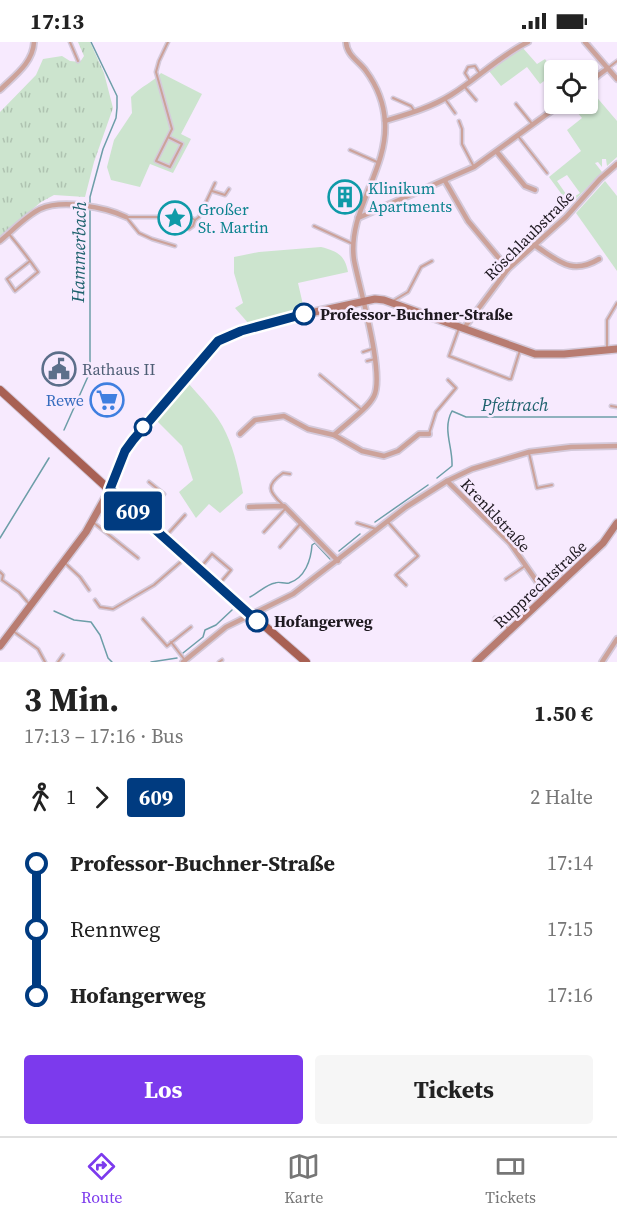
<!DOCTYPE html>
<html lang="de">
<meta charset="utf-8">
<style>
:root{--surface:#fff;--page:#f6f6f6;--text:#222;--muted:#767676;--line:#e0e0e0;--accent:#7c3aed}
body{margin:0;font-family:"Source Serif 4",serif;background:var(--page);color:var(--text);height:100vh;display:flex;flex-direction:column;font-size:22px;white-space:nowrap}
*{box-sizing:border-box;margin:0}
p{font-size:20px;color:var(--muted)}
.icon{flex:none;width:33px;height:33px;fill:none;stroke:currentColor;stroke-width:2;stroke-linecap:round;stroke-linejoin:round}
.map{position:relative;height:620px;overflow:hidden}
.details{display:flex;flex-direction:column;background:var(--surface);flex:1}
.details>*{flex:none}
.badge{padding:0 12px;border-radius:4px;font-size:21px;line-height:39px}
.tools{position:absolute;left:544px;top:18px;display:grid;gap:12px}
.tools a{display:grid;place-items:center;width:54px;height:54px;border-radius:6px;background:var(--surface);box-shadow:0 2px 4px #0004;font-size:30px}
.map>.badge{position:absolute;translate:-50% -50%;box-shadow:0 0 0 3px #fff}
.legs{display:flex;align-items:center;gap:9px;height:66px;padding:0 24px;font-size:20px}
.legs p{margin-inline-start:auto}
.head{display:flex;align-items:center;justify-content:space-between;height:102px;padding:0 24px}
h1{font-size:33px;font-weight:700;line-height:45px}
.button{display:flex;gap:12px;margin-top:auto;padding:12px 24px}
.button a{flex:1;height:69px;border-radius:6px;background:var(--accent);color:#fff;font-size:24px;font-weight:700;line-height:69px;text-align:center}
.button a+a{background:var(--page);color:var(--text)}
ul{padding:0 24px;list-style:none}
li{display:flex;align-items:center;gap:21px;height:66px;font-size:22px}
li i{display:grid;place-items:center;width:9px;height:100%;margin:0 8px;background:currentColor}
li i::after{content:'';width:15px;height:15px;margin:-8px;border:4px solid;border-radius:50%;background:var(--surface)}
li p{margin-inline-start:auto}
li:first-child i{background:linear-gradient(#0000 50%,currentColor 0)}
li:last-child i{background:linear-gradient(currentColor 50%,#0000 0)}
.status{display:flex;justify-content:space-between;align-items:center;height:42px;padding:0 30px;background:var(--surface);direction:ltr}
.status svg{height:16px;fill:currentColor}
.tab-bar{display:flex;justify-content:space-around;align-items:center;height:84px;border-top:2px solid var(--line);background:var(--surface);font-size:16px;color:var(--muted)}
.tab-bar a{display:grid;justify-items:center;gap:3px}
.tab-bar .current{color:var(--accent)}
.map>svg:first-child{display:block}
.green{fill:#cce4ce}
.park{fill:url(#park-tufts)}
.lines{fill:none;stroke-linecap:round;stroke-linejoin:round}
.stream{stroke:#6d9ea8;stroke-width:1.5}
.lane-casing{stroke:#d4c9da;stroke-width:5}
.street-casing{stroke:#d4c9da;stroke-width:8}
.secondary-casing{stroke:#d4c9da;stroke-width:10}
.primary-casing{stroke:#d4c9da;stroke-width:10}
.lane{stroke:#cca29a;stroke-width:2}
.street{stroke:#cca29a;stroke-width:4.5}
.secondary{stroke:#b87c71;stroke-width:7}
.primary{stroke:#a86053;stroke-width:8}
.line-1-casing{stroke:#fff;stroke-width:14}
.line-1{stroke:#003b80;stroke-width:9}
.stop-1-dot{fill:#fff;stroke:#003b80;stroke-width:3}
.labels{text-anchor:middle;stroke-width:5;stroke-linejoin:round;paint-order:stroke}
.culture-label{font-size:16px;fill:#0d838f;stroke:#f7eafe;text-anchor:start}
.street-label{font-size:16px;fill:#1e1920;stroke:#f7eafe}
.stop-label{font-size:16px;font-weight:bold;fill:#1e1920;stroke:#f7eafe;text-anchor:start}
.service-label{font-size:16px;fill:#4e5e75;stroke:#f7eafe;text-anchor:start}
.shop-label{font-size:16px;fill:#366cbe;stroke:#f7eafe;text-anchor:end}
.water-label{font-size:18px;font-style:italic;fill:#1f626e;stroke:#f7eafe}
</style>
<div class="status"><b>17:13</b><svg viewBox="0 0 49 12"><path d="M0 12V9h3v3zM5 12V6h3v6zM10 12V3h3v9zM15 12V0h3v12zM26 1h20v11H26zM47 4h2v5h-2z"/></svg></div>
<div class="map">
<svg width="617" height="620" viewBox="0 0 617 620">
<defs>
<pattern id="park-tufts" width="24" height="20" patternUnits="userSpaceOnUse" patternTransform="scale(1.5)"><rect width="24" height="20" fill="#cce4ce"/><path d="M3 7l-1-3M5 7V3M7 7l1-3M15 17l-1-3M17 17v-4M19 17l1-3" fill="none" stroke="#afc3b1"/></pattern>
</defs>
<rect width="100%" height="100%" fill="#f7eafe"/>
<g class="green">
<polygon points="522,5 537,22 545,17 555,31 540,42 527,25 501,44 489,29 512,10"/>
<path d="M161,31L202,52L181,92L191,97L173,131L150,122L140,145L111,138L107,125L114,98L132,71L131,55C140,45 156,38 161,31Z"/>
<polygon points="588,45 617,79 617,115 607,124 606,117 602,117 602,125 598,120 595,121 602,130 576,157 574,155 580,151 567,133 557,139 566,152 563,154 549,135 581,109 567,88 582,76 577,70 581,67 585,71 594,64 588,57"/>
<polygon points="605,139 617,154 617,229 576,171"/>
<path d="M321,205C337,209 345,213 348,230L298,241L304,267L249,282L235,266L243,261L234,231V215L259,210Z"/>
<path d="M189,342C202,357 218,373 226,391C235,410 239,431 243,451L220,471L209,462L196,476L179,450L193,438L182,404L157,379Z"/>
</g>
<polygon class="park" points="78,0 90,0 104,31 113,66 94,120 85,155 54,153 41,160 0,195 0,70 36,33 43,17 62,14 70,19 80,20 84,14"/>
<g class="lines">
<g class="stream">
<polyline points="64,388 90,330 90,155 103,107 116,76 117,66 117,54 91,0"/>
<path d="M437,436L452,424C453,405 442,387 452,369L466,375H617"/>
<polyline points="375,480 428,443"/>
<polyline points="0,496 49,416"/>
<polyline points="339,509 360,492"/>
<path d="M250,555C258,551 267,542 275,541C279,539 284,542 289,541C305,536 311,518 312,503L315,501L330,517"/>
<polyline points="54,569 74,578 91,580 100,593 108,616 112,620"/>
<polyline points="183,611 203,595 205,588 216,583 232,568"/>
<polyline points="151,620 177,616"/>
</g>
<defs>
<g id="lane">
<polyline points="70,0 78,19"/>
<polyline points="608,26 617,19"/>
<polyline points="470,39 465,31 468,25 475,24 480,32"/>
<polyline points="464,44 476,58"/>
<polyline points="393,56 411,64 415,70"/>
<polyline points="445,57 455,71"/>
<polyline points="516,62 533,83"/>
<polyline points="459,79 462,87 462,102 474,125"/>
<polyline points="518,94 547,131"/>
<polyline points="168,95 182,102 170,125 156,119 172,87 156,30 159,19 168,0"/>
<polyline points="350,108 377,120"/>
<polyline points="212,149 225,153 229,147"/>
<polyline points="126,175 164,175 179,169 195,178 193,184 189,187 172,181 164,175"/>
<polyline points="126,175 139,191 152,197 175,204"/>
<polyline points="195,178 199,175 215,141"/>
<polyline points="314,184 353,202"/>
<path d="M9,192C19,204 29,217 38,230L15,249L7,237L30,219"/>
<polyline points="393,259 408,250 421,225 432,219"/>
<polyline points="459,286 449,314 509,337 511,337 520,308"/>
<polyline points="607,305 607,278 617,261"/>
<polyline points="363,310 372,307"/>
<polyline points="367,319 375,317"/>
<polyline points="320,333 362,368"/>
<polyline points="611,364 617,365"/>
<polyline points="429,392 436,370 456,346 448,338"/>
<polyline points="529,411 537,446 552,443"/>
<path d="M282,462C268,449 266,443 283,431L290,432"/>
<polyline points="144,474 164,452 149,440"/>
<polyline points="387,479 418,514 396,533 406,543"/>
<polyline points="94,481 138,516"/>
<polyline points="357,481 376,487"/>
<polyline points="264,490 286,466"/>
<polyline points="166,494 185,473"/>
<polyline points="280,505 301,481"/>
<polyline points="65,521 80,535 89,548"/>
<polyline points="200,526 212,512 231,528 220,541"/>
<polyline points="0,530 3,533 2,538 19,550 30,563"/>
<polyline points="506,537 525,524"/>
<polyline points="95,558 100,565 113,567 154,543 184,517"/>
<polyline points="495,576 509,587"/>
<polyline points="143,577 167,604 191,585"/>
<polyline points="13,589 38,607 45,620"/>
<polyline points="171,600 184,617"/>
<polyline points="58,620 63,613"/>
<polyline points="219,620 222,618"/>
</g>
<g id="street">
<polyline points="585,0 617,37"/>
<polyline points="588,41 608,26"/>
<path d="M0,48C14,34 33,21 34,0"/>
<path d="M385,79C408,72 430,66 451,53C477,37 499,14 528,0"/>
<polyline points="497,110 525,144 535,148"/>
<polyline points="445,139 468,179 508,227"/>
<polyline points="358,176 474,125 561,62"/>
<path d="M0,199C12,189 26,174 40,167C62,157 105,165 126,175"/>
<path d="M534,203C558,218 571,234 599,217"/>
<polyline points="464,286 508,227 566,175 600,137 617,122"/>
<polyline points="240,392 255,378 284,374 308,387 334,393 362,409 384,414 398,409 419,392 429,392"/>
<path d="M334,393C344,383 368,367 374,354C385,331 359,245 354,218C347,169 388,129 385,80C384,62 377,44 366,29C359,19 347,14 346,0"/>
<polyline points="447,439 510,501 547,554"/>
<polyline points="249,465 284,464 338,519"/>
<polyline points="183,620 226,585 293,552 406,465 447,439 472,427 529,410 571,405 617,404"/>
<polyline points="602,620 617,597"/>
</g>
<g id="secondary">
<polyline points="0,604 86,490 110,447 125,409 133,397 207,310 225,295 241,289 310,271 375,257 384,258 535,312 564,312 617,307"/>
<polyline points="476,620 603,501 617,481"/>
</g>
<polyline id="primary" points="0,348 126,463 306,620"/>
</defs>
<use href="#lane" class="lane-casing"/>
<use href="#street" class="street-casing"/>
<use href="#secondary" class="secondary-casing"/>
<use href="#primary" class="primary-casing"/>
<use href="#lane" class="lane"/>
<use href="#street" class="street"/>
<use href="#secondary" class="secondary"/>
<use href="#primary" class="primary"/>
</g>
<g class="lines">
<defs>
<polyline id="line-1" points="257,579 110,447 125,409 133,398 218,299 241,289 304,272"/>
</defs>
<use href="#line-1" class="line-1-casing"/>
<use href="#line-1" class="line-1"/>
</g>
<defs>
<symbol id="building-ring" viewBox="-11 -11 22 22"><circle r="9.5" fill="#f7eafe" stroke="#0f9aa8" stroke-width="1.5"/><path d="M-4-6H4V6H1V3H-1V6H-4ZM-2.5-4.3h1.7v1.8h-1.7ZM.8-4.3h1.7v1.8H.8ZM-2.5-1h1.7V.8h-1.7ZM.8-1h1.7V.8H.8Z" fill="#0f9aa8"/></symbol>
<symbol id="sight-ring" viewBox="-11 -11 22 22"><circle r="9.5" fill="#f7eafe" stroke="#0f9aa8" stroke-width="1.5"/><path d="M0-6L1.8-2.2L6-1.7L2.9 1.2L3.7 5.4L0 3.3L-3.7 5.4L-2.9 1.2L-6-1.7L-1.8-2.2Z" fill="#0f9aa8"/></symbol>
<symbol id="civic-ring" viewBox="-11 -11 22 22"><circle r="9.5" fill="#f7eafe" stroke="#5c6f8a" stroke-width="1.5"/><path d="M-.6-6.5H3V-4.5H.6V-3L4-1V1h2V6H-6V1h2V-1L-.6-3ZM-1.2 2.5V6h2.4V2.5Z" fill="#5c6f8a"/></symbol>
<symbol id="supermarket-ring" viewBox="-11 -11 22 22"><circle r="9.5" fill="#f7eafe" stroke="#3f7fe0" stroke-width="1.5"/><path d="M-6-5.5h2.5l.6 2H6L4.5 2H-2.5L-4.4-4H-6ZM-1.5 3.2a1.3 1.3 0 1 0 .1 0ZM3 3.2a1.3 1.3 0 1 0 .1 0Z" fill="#3f7fe0"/></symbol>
</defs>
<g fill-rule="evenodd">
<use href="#building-ring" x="326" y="136" width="38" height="38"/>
<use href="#sight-ring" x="156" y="157" width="38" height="38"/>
<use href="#civic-ring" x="40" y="308" width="38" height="38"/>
<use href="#supermarket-ring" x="88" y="339" width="38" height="38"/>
</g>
<g class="stop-1-dot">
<circle cx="304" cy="272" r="10"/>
<circle cx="143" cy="385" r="8"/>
<circle cx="257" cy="579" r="10"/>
</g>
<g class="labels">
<g class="culture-label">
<text x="368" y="152">Klinikum<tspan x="368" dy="18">Apartments</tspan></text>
<text x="198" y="173">Großer<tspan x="198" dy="18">St. Martin</tspan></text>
</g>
<g class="street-label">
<text transform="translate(529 193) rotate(-45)" y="6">Röschlaubstraße</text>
<text transform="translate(496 473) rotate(47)" y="6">Krenklstraße</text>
<text transform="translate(540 542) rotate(-43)" y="6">Rupprechtstraße</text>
</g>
<g class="stop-label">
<text x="320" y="278">Professor-Buchner-Straße</text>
<text x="274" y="585">Hofangerweg</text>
</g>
<g class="service-label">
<text x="82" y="333">Rathaus II</text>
</g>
<g class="shop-label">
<text x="84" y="364">Rewe</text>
</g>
<g class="water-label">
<text transform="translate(79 210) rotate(-89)" y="6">Hammerbach</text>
<text x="515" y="369">Pfettrach</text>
</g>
</g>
</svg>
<div class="tools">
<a><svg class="icon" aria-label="locate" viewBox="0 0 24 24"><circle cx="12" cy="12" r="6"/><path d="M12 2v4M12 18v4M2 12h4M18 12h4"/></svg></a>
</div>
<b class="badge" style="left:133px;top:469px;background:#003b80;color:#fff">609</b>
</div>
<section class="details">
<div class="head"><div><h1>3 Min.</h1><p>17:13 – 17:16 · Bus</p></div><b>1.50 €</b></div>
<div class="legs"><svg class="icon" aria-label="walk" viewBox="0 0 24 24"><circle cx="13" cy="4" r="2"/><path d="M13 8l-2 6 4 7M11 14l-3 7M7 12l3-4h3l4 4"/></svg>1<svg class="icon" aria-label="forward" viewBox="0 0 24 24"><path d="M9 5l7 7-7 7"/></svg><b class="badge" style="background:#003b80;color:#fff">609</b><p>2 Halte</p></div>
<ul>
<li><i style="color:#003b80"></i><b>Professor-Buchner-Straße</b><p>17:14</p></li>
<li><i style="color:#003b80"></i><span>Rennweg</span><p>17:15</p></li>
<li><i style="color:#003b80"></i><b>Hofangerweg</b><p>17:16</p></li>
</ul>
<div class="button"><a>Los</a><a>Tickets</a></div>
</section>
<nav class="tab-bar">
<a class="current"><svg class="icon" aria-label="directions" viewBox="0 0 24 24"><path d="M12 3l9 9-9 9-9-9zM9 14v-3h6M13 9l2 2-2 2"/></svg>Route</a>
<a><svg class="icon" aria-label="map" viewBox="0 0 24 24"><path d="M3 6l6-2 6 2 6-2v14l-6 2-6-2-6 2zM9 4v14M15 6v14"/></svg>Karte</a>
<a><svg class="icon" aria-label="tickets" viewBox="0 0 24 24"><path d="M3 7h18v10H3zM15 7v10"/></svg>Tickets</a>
</nav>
